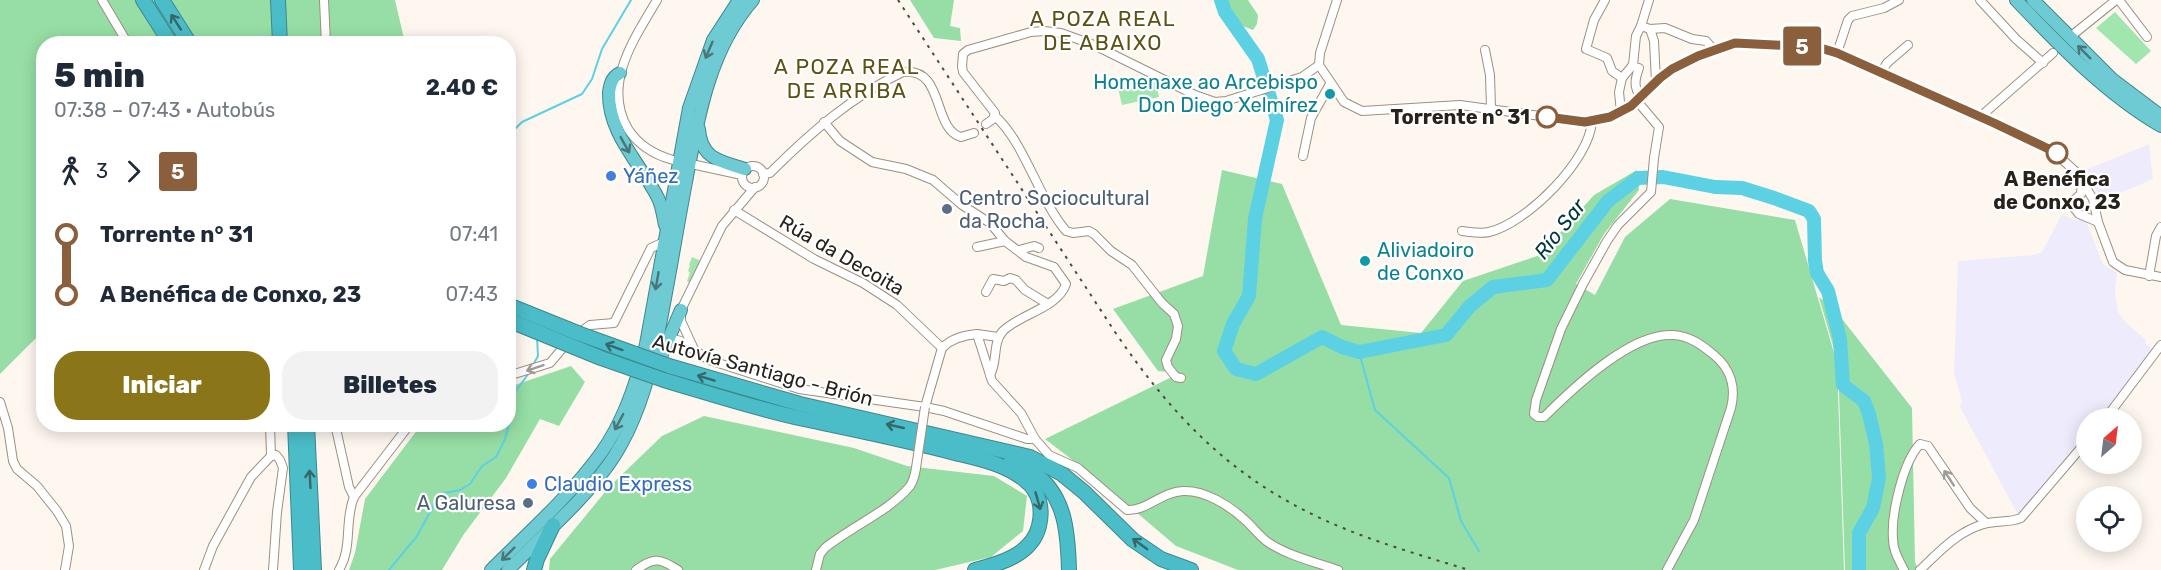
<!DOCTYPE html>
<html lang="es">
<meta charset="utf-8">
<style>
:root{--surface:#fff;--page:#f2f2f3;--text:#1f2937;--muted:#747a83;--accent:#8a7519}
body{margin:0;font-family:Rubik,sans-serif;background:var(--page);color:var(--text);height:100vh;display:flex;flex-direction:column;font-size:22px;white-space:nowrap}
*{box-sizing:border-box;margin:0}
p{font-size:20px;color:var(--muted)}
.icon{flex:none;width:33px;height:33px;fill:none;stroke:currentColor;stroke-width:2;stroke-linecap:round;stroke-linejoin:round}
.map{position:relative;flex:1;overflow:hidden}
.details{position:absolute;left:36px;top:36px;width:480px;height:396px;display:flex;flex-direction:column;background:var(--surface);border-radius:24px;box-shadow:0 3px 15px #0003}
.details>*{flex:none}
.badge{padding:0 12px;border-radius:4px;font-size:21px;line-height:39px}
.needle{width:39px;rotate:28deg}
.controls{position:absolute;left:2076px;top:408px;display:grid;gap:12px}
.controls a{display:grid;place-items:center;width:66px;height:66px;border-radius:50%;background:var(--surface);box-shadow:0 3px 15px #0003;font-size:30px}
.map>.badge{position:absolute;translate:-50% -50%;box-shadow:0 0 0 3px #fff}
.legs{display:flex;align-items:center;gap:9px;height:66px;padding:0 18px;font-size:20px}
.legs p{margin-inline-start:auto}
.summary{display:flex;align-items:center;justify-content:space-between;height:102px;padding:0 18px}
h1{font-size:33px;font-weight:800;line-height:45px}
.primary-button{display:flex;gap:12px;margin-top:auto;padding:12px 18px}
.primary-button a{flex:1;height:69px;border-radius:24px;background:var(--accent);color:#fff;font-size:24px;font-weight:800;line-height:69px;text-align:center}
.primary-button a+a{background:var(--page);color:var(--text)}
ul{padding:0 18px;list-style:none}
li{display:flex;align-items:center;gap:21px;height:60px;font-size:22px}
li i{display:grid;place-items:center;width:9px;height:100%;margin:0 8px;background:currentColor}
li i::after{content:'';width:15px;height:15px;margin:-8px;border:4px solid;border-radius:50%;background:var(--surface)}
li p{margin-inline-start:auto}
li:first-child i{background:linear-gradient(#0000 50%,currentColor 0)}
li:last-child i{background:linear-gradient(currentColor 50%,#0000 0)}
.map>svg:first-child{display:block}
.industrial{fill:#eeebfd}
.green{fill:#a1e6af}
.forest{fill:#96dea5}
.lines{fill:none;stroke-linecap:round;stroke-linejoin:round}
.stream{stroke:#5cd1e4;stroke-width:2}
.river{stroke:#5cd1e4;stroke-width:14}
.minor-casing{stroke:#9e8f7f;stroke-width:10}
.trunk-casing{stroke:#3e878c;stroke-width:14}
.motorway-casing{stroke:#3e878c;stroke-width:16}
.minor{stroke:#fff;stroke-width:8}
.trunk{stroke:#6ecad3;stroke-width:12}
.motorway{stroke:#4abdc8;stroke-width:14}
.rail{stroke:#4f4943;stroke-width:2;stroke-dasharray:3 6;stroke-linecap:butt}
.minor-bridge-casing{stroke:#9e8f7f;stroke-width:10;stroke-linecap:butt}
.motorway-bridge-casing{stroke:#3e878c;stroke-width:16;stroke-linecap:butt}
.minor-bridge{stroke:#fff;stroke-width:8}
.motorway-bridge{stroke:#4abdc8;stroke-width:14}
.oneway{stroke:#376869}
.oneway2{stroke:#4b7678}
.oneway3{stroke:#9e9c99}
.line-1-casing{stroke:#fff;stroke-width:14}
.line-1{stroke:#8b5e3c;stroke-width:9}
.culture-dot{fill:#0f9aa8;stroke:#fff;stroke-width:2}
.stop-1-dot{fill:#fff;stroke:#8b5e3c;stroke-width:3}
.shop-dot{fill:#3f7fe0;stroke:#fff;stroke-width:2}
.service-dot{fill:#5c6f8a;stroke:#fff;stroke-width:2}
.labels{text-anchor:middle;stroke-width:4.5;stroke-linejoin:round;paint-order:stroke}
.culture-label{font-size:20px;fill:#0d838f;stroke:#fff;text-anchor:end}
.stop-label{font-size:20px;font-weight:bold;fill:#28221c;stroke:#fff;text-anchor:end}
.shop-label{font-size:20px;fill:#366cbe;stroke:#fff;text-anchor:start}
.service-label{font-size:20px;fill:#4e5e75;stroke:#fff;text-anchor:start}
.street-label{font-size:20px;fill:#28221c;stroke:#fff}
.neighbourhood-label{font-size:21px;letter-spacing:1.5px;fill:#5e5012;stroke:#fff}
.water-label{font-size:21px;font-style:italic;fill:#003840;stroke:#fff}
</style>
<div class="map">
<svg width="2161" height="570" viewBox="0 0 2161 570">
<rect width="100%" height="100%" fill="#fef7f0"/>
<g class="industrial">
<polygon points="2149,144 2153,179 2101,201 2086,170"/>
<polygon points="2062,214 2074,220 2085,219 2103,264 2117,273 2115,290 2118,312 2126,323 2146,340 2145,343 2154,351 2102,418 2086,418 2086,434 2018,515 1960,407 1962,402 1954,373 1958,261 2034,255 2042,252"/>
</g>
<g class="green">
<polygon points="2115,12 2151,51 2136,64 2096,28"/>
<polygon points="1156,81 1159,97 1122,105 1118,88"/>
<polygon points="692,257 701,261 691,283 687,281 690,273 688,271 690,266 689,265"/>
</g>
<g class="forest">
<polygon points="0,0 395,0 405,43 44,44 43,331 0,374"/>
<polygon points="910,0 954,0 950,26 960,28 961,41 934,38"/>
<polygon points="1224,0 1248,0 1258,15 1257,24 1253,30 1235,23"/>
<polygon points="1222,170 1282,184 1341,325 1421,333 1463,281 1540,255 1594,195 1637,170 1639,190 1604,234 1576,284 1595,295 1625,237 1670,199 1795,220 1837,363 1844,570 1238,570 1176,546 1096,478 1045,439 1180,373 1158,371 1113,309 1203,276"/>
<polygon points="1819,297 1835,310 1912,408 1915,562 1918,570 1845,570 1838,363"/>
<polygon points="571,366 585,382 559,426 540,419 506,478 464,534 442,570 349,570 355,553 365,499 421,425 508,424 509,387"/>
<polygon points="704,416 854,448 907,466 994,476 1027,496 1023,531 991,557 935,570 549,570 550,559 610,486 662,436"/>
</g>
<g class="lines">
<g class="stream">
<polyline points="508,179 513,174 513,131 522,122 582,94 592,79 602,49 631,0"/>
<polyline points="1359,352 1375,410 1449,478 1461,521 1479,551"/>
<polyline points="533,365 538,356 537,337"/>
<polyline points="389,570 417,536 440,494 460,490 470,484 482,466 496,457 505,439 512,413 512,396 529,373"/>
</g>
<polyline class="river" points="1221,0 1225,12 1258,59 1277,120 1255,219 1249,296 1233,324 1224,351 1236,369 1256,374 1322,337 1342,347 1359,352 1446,335 1470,306 1493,287 1547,280 1608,201 1638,178 1663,177 1715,187 1742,188 1774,198 1809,211 1814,219 1815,261 1817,273 1828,291 1840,339 1843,385 1864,401 1869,414 1876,444 1879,478 1873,508 1859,533 1859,570"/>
<defs>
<g id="minor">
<polyline points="102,0 128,44"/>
<polyline points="324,0 326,44"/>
<path d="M657,0C634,39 602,84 628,129C639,146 655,155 673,160"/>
<polyline points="1605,0 1594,20 1586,49 1607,58 1612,71 1622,78"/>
<polyline points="1649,0 1641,26 1650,29 1665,28 1692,39 1706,41 1714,50"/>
<polyline points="1980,0 2016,39 2043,63"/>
<polyline points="2119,0 2147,37"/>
<polyline points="1650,29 1654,41 1656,82"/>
<polyline points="2075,33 2116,0"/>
<polyline points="1485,50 1490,75 1491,108"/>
<polyline points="1837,53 1848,20 1852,16 1884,8 1899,0"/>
<polyline points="1319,65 1344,102 1362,111 1460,105 1585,122 1610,117 1621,112 1637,101 1665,74 1698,56 1727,45 1747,42 1822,48 1994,123 2053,151 2077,173 2093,199 2098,222 2113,262 2125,270 2161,277"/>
<polyline points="1319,65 1320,53 1337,0"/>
<path d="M1632,66L1639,68C1635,79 1633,87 1641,97"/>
<polyline points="1881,73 1887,63 1908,45"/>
<path d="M1637,101L1659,127L1654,158L1651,192L1618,225L1607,241L1583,284L1561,329L1536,400L1534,414L1538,417H1544C1572,389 1631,332 1673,335C1690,336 1702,345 1714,355C1731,369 1736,388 1731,408L1694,520L1667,570"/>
<polyline points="1621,112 1619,92 1622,78 1633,65 1636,36 1641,26"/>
<path d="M995,116C1025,143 1038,198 1066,231L1073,233L1089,231L1094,234L1111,251L1132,265L1162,303L1174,314L1178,326L1176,339L1166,360L1168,367L1176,377L1181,378"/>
<polyline points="1980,117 2053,53"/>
<path d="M824,122L840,141L872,162L906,169L933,180L962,205L990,223L1005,241L1026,257L1054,267L1066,284C1058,308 1020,314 1003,331C992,343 998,362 990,375"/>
<polyline points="986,124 993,119 995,113 963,72 962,66 963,54 968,50 1031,32 1044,31 1061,33 1094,45 1195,95 1215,102 1226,101 1302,77 1319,65"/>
<polyline points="1303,156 1311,118 1330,84"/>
<polyline points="696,165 742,175"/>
<circle cx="753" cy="177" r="11"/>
<path d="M763,174L770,173C809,134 852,96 903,72C945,67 932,129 961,137L974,133"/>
<polyline points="2082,181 2081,194 2074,200 2074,208 2079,214 2098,222"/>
<polyline points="734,210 814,259 863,283 897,305 942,348"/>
<path d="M1462,231C1471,232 1480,234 1489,232C1527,223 1590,160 1592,121"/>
<polyline points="977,247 1005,241"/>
<polyline points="1019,250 1034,246 1039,248"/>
<polyline points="2149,276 2156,236 2161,227"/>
<polyline points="986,292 993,279 1004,281 1010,278 1016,280 1025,290 1048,304"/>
<polyline points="579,333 590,325 614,323 651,248 664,242"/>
<polyline points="977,334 998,337"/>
<polyline points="667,340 673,339 681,341 709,360 799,389 925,407 944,411 1027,439 1035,439"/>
<polyline points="693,347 681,321 681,310 722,226 755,187"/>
<path d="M942,348C952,338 964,335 977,334L992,381L1021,413L1035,439L1049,455L1078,468L1127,510C1147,511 1161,492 1183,491C1205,490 1230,506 1245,520C1253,527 1260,537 1269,543C1289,556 1315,562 1338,570"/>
<polyline points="508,376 550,363 567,343"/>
<polyline points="0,402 8,428 13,461 17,469 37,486 57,511 66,526 69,546 65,570"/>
<polyline points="925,407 942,348"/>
<polyline points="2106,418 2161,345"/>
<polyline points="270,424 271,456"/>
<polyline points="335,424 349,487 354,497"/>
<polyline points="271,456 276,455 280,460 283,468 277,512 273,570"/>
<polyline points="204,570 213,546 251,477 271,456"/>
<path d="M339,570C353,547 344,521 354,497L410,424"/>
<path d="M636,570C654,557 660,558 678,570"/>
<path d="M816,570L820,554L825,548C849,528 891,510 910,486C914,480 915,475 916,468"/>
<path d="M1904,570C1899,560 1893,551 1893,539C1891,514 1903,462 1920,444L1928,446L1970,508L1986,523"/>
<path d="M1920,570C1939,552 1958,531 1984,524C1996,520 2010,523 2021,518L2086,442"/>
</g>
<g id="trunk">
<path d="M2016,0C2060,46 2106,94 2161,126"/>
<polyline points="2033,0 2112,79 2161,116"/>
<path d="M620,73C612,77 610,84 609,93C608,134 641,164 658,198C662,206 663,216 665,225"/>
<path d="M699,129C701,159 720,161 745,169"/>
<polyline points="659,361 681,310"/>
<path d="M491,570C529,532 570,496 601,453C624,421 637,382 646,344L689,108L713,40L739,0"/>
<path d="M508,570C543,535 589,496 615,455C637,420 649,379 657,339C668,287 676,234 686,182C698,118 709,50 753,0"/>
</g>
<g id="motorway">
<polyline points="143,0 171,44"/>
<polyline points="162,0 190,44"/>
<polyline points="278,0 280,44"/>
<polyline points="669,366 800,404 1030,457 1062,474 1084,492 1133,540 1161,559 1191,570"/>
<path d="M664,380C711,394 757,409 804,419C855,430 905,440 955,453C980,459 1006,464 1026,481C1040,492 1043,510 1039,526C1032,555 999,564 975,570"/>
<polyline points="295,424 301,570"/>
<polyline points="307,424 314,570"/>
<path d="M1010,463C1017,466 1026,468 1032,472C1066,494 1068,534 1069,570"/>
<polyline points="534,570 537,559 553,525"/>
</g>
</defs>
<use href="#minor" class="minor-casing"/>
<use href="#trunk" class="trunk-casing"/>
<use href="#motorway" class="motorway-casing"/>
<use href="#minor" class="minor"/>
<use href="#trunk" class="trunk"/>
<use href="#motorway" class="motorway"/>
<path class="rail" d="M898,0L1115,332C1177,423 1240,486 1343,528C1384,545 1427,557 1469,570"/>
<defs>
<polyline id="minor-bridge" points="916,468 925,407"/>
<g id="motorway-bridge">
<polyline points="508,305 580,334 669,366"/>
<polyline points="508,320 601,358 664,380"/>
</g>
</defs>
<use href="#minor-bridge" class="minor-bridge-casing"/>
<use href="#motorway-bridge" class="motorway-bridge-casing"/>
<use href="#minor-bridge" class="minor-bridge"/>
<use href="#motorway-bridge" class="motorway-bridge"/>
</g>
<defs><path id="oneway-shaft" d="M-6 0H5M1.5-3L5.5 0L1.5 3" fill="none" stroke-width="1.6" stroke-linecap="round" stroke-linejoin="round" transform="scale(1.5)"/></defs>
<g class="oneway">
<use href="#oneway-shaft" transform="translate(176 22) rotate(-123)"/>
<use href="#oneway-shaft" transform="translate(614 347) rotate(-160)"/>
<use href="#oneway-shaft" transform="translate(706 378) rotate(-163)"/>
<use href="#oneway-shaft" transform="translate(895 426) rotate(-167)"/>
<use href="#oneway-shaft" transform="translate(310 479) rotate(-93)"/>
<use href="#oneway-shaft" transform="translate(1038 501) rotate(74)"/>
<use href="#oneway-shaft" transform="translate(1140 544) rotate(-144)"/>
</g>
<g class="oneway2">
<use href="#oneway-shaft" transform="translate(709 50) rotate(113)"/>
<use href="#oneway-shaft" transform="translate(2084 52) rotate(-135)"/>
<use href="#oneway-shaft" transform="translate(625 145) rotate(61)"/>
<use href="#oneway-shaft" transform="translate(657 281) rotate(100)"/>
<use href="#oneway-shaft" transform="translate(619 422) rotate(118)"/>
<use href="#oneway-shaft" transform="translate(508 554) rotate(135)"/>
</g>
<g class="oneway3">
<use href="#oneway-shaft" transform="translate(535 368) rotate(161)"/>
<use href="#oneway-shaft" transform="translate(1949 478) rotate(-123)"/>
</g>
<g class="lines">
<defs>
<polyline id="line-1" points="1547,117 1585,122 1610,117 1631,106 1660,78 1672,69 1698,56 1735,43 1817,47 1837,53 1994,123 2057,153"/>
</defs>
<use href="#line-1" class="line-1-casing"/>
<use href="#line-1" class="line-1"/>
</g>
<g class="culture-dot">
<circle cx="1330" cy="94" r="6"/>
<circle cx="1365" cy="261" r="6"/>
</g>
<g class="stop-1-dot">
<circle cx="1547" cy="117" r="10"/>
<circle cx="2057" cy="153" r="10"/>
</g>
<g class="shop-dot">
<circle cx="611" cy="176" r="6"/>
<circle cx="532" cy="484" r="6"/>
</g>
<g class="service-dot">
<circle cx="947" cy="209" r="6"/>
<circle cx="528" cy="503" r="6"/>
</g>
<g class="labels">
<g class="culture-label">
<text x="1318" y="89">Homenaxe ao Arcebispo<tspan x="1318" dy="23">Don Diego Xelmírez</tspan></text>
<text x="1377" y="257" text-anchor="start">Aliviadoiro<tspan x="1377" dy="23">de Conxo</tspan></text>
</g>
<g class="stop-label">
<text x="1530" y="124">Torrente n° 31</text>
<text x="2057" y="186" text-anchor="middle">A Benéfica<tspan x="2057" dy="23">de Conxo, 23</tspan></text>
</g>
<g class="shop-label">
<text x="623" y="183">Yáñez</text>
<text x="544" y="491">Claudio Express</text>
</g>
<g class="service-label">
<text x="959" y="205">Centro Sociocultural<tspan x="959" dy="23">da Rocha</tspan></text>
<text x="516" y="510" text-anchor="end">A Galuresa</text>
</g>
<g class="street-label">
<text transform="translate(842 255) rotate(30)" y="7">Rúa da Decoita</text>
<text transform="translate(763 370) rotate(15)" y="7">Autovía Santiago - Brión</text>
</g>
<g class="neighbourhood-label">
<text x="1103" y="26">A POZA REAL<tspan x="1103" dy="24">DE ABAIXO</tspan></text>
<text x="847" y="74">A POZA REAL<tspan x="847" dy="24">DE ARRIBA</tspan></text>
</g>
<g class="water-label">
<text transform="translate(1560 229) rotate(-52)" y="7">Río Sar</text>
</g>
</g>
</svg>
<div class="controls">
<a><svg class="needle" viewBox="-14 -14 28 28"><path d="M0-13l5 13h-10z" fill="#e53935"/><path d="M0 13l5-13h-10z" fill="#747a83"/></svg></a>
<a><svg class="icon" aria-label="locate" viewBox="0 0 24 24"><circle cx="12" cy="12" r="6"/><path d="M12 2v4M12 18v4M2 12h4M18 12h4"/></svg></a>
</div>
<b class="badge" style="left:1802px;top:46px;background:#8b5e3c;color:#fff">5</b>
<section class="details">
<div class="summary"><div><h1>5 min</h1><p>07:38 – 07:43 · Autobús</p></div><b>2.40 €</b></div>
<div class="legs"><svg class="icon" aria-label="walk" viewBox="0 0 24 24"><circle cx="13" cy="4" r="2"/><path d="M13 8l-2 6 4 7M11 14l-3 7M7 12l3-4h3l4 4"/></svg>3<svg class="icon" aria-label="forward" viewBox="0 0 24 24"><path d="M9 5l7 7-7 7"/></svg><b class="badge" style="background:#8b5e3c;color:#fff">5</b></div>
<ul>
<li><i style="color:#8b5e3c"></i><b>Torrente n° 31</b><p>07:41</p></li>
<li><i style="color:#8b5e3c"></i><b>A Benéfica de Conxo, 23</b><p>07:43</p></li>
</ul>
<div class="primary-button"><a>Iniciar</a><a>Billetes</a></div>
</section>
</div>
